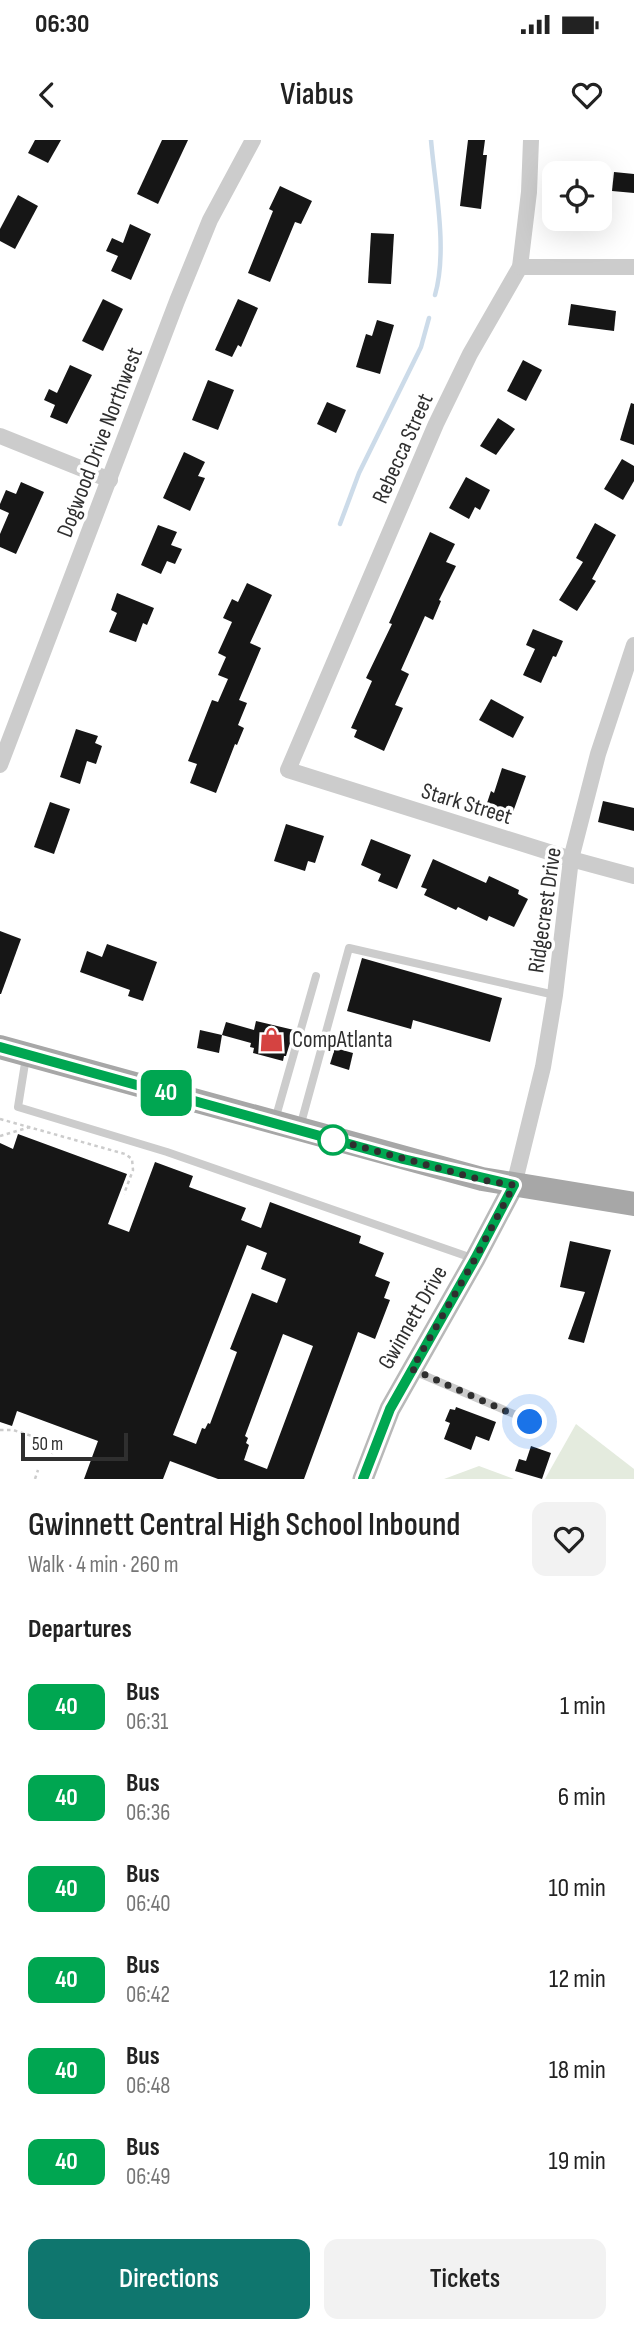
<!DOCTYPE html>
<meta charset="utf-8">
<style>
:root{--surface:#fff;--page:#f2f2f2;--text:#222;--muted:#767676;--accent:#0f766e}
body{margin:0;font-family:"Sofia Sans Condensed",sans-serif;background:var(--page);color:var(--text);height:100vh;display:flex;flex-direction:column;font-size:26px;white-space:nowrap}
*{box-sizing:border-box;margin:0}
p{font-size:23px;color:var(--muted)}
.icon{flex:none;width:38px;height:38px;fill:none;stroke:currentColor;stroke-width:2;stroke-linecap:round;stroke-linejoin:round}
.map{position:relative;height:1339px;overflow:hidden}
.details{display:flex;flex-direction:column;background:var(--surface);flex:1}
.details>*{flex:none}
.badge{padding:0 14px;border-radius:10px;font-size:24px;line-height:46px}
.fabs{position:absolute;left:542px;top:21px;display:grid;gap:14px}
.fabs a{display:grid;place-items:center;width:70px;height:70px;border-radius:14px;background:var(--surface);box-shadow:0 7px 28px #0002;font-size:35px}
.scale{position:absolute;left:21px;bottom:18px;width:107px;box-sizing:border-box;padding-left:7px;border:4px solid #2f2f2f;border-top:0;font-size:19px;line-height:24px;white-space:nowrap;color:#2f2f2f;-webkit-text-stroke:5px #fff;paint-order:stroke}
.you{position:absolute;width:35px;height:35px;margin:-18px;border:5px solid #fff;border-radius:50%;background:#1a73e8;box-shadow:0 0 0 10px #1a73e833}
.map>.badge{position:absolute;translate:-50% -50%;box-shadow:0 0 0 4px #fff}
h2{padding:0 28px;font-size:26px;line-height:63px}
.round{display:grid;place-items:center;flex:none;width:74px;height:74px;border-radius:14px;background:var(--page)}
.overview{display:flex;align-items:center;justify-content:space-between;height:119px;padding:0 28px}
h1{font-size:33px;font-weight:600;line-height:52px}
.action{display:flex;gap:14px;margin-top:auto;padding:14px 28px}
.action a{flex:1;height:80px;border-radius:14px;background:var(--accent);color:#fff;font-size:28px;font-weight:600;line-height:80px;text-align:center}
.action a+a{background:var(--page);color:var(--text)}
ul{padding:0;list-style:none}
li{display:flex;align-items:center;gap:21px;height:91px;padding:0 28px}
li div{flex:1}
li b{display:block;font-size:26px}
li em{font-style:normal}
li .badge{min-width:77px;font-weight:700;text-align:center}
.status{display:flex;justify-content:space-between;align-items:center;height:49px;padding:0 35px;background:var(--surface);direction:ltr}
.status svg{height:19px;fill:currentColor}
header{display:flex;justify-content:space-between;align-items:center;height:91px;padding:0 28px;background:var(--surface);font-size:32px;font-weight:600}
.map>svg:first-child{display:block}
.green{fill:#e4ebde}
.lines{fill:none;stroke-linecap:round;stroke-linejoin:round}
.stream{stroke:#ccdbe9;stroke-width:4.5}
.building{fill:#161616;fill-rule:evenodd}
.path{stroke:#ccc;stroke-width:2.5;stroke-dasharray:3.5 3.5;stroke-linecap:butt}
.lane{stroke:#ccc;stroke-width:8}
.street{stroke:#ccc;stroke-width:16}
.secondary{stroke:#b9b9b9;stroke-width:21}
.primary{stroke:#a7a7a7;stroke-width:24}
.line-casing{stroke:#fff;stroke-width:16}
.line{stroke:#00a651;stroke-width:10}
.walk{stroke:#2f2f2f;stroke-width:7;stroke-dasharray:0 12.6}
.stop-dot{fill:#fff;stroke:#00a651;stroke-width:3.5}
.labels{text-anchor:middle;stroke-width:7;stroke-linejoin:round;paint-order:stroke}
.street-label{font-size:23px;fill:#2f2f2f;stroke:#fff}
.poi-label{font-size:23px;fill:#2f2f2f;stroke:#fff;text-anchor:start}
</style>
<div class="status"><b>06:30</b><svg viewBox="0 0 49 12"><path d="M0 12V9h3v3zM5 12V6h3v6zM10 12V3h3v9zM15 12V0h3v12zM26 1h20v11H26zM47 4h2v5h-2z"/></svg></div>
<header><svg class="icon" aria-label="back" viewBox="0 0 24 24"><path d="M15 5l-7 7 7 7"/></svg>Viabus<svg class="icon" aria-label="heart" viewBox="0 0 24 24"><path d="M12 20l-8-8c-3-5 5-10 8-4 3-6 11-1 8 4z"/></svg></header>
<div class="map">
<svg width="634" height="1339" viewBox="0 0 634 1339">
<rect width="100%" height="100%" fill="#fff"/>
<g class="green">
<polygon points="576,1284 634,1329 634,1339 545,1339"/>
<polygon points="479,1326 514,1339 444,1339"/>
</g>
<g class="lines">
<g class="stream">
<path d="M431,0C435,47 448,110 435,155"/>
<polyline points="340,384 359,333 421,207 429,178"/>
</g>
</g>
<g class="building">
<polygon points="35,0 61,0 48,23 28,13"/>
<polygon points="162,0 188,0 158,64 137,54"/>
<polygon points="468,0 485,0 483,15 487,15 481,69 460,66"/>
<polygon points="614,32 634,34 634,53 612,51"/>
<polygon points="280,46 312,61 301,84 295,82 270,142 248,133 273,71 269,69"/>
<polygon points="18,55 38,66 15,109 0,101 0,89"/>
<polygon points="130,84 151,94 131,140 111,131 118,116 106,111 112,98 123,103"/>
<polygon points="371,93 394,94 391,144 368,143"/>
<polygon points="103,159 123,169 103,211 82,201"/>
<polygon points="238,159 258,168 241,207 238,205 232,217 215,210"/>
<polygon points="571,164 616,171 614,191 568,185"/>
<polygon points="377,180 394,185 380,234 356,227 366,194 372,196"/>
<polygon points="523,220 542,230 526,261 507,251"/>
<polygon points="70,225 92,235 67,284 50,277 55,265 44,260 49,249 57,253"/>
<polygon points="208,240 234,250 218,290 192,280"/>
<polygon points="327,262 346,270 336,293 317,284"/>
<polygon points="631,263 634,264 634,305 620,300"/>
<polygon points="498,278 515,289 496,315 480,306"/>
<polygon points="184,312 205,322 198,336 205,338 190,371 163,358"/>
<polygon points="622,319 634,326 634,341 623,360 604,349"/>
<polygon points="466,337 490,350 480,370 475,367 469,379 449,368"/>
<polygon points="21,342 44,352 16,414 0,407 0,394 9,373 0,369 0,364 6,350 16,354"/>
<polygon points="595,383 616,395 592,439 596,441 577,471 559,460 583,422 576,418"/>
<polygon points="158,385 177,392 171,405 182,409 175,424 167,421 161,434 141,425"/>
<polygon points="430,392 455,404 446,422 456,426 439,460 441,461 433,480 425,476 401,530 409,534 395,565 403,568 384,611 354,597 357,590 351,588 372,541 366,538 392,484 389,483"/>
<polygon points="247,443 272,455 250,503 261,508 239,560 247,563 238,585 244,588 237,605 235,604 216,653 190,643 197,624 188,621 212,560 218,562 228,539 218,535 226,517 218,513 232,482 223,478 232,459 238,462"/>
<polygon points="117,453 154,468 147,485 143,483 136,502 109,492 117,473 111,470"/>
<polygon points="533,489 563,501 556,517 553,516 541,543 523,535 535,509 526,505"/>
<polygon points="491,559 524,577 513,598 479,580"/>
<polygon points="76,589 98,596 95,603 102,606 96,624 87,621 80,644 60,637"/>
<polygon points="502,628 526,636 513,672 504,668 503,672 486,666 491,651 494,653"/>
<polygon points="603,661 634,668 634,691 598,682"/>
<polygon points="50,662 70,669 54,714 34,707"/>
<polygon points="286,684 324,696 315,723 308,721 305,731 274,721"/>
<polygon points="371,699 411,715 397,749 378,741 381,734 361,725"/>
<polygon points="433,719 486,743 489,736 519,750 518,754 528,759 514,787 489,776 487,781 458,767 456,770 424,755 427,749 421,747"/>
<polygon points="0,791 21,799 1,854 0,854"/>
<polygon points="107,804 157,822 143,861 128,856 130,850 80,832 87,811 102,817"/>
<polygon points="362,818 502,858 490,902 413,880 411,889 347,871"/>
<polygon points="256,881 294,890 286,916 284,916 283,921 253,913 254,908 250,907 251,903 222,895 226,882 254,890"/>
<polygon points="200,890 222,895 219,913 197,908"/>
<polygon points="335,908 353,913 349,930 330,924"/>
<path d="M18,994L127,1034L108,1084L129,1092L155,1022L193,1036L189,1047L246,1068L241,1080L261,1088L270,1062L361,1096L359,1103L384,1113L375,1136L390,1142L384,1158L390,1160L375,1199L358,1192L304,1339H218L170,1321L163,1339H84L98,1301L17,1271L12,1286L0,1282V1003L13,1009ZM247,1105L267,1113L261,1129L286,1139L277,1163L252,1153L230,1209L237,1212L210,1284L208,1283L205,1289L202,1288L196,1304L173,1295ZM283,1194L313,1206L267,1329L244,1320L249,1305L246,1303L248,1298L245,1296Z"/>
<polygon points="570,1101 611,1110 584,1203 568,1199 585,1152 560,1147"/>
<polygon points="456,1267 496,1282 489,1301 476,1296 471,1310 444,1299 450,1283 445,1281 450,1269 455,1270"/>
<polygon points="531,1306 551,1313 542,1339 515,1331 519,1319 526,1321"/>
</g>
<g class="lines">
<g class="path">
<polyline points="0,979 125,1014 132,1019 133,1030 124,1054"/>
<polyline points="0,996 30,987"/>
<polyline points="0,1290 13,1290 57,1304 52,1314"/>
<polyline points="35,1339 38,1330"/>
</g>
<g class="lane">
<polyline points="26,917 18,967 167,1012 472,1118"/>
<polyline points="275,980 316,836"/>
<polyline points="300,987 349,808 555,855"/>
<polyline points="414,1231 530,1281"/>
</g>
<g class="street">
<polyline points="531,0 529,52 520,127 470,214 436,284 288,630 571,719 634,736"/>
<polyline points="520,127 634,127"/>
<polyline points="0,296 110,340"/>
<polyline points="0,625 177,161 210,80 253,0"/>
<polyline points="514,1045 543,927 555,855 571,719 598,614 634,505"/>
</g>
<polyline class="secondary" points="363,1339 390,1269 475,1119 514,1045"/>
<polyline class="primary" points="0,907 482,1039 634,1064"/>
</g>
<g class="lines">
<defs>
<polyline id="line" points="0,907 403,1019 514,1045 475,1119 390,1269 363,1339"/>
</defs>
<use href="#line" class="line-casing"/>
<use href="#line" class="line"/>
<polyline class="walk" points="333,1000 325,997 482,1040 514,1045 475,1119 412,1229 530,1282"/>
</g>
<defs>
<symbol id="shop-bare" viewBox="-9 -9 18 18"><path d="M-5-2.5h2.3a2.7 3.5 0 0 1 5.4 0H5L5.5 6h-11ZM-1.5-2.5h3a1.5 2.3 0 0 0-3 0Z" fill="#d54341" stroke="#fff" stroke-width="2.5" paint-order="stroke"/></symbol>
</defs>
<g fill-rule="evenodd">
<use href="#shop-bare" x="254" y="882" width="35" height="35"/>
</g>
<circle class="stop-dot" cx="333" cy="1000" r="14"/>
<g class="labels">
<g class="street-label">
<text transform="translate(99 302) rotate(-69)" y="8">Dogwood Drive Northwest</text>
<text transform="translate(402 308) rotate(-66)" y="8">Rebecca Street</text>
<text transform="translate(467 663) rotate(17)" y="8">Stark Street</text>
<text transform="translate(544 770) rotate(-82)" y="8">Ridgecrest Drive</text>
<text transform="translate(412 1177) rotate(-60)" y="8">Gwinnett Drive</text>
</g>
<g class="poi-label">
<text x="292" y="907">CompAtlanta</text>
</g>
</g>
</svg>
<div class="fabs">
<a><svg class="icon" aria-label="locate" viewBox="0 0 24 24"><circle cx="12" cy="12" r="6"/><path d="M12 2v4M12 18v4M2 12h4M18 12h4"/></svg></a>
</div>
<div class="scale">50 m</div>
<div class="you" style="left:530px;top:1282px"></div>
<b class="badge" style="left:166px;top:953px;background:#00a651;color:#fff">40</b>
</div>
<section class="details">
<div class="overview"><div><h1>Gwinnett Central High School Inbound</h1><p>Walk · 4 min · 260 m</p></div><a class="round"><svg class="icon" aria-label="heart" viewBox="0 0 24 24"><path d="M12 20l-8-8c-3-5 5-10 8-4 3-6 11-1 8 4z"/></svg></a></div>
<h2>Departures</h2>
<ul>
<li><span class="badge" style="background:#00a651;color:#fff">40</span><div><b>Bus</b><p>06:31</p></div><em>1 min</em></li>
<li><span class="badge" style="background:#00a651;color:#fff">40</span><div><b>Bus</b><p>06:36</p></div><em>6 min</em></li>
<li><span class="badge" style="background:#00a651;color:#fff">40</span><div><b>Bus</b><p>06:40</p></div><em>10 min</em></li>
<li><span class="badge" style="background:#00a651;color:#fff">40</span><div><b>Bus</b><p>06:42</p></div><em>12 min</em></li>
<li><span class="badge" style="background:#00a651;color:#fff">40</span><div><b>Bus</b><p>06:48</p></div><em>18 min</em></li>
<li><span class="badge" style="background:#00a651;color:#fff">40</span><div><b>Bus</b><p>06:49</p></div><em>19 min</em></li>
</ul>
<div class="action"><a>Directions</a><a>Tickets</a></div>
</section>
